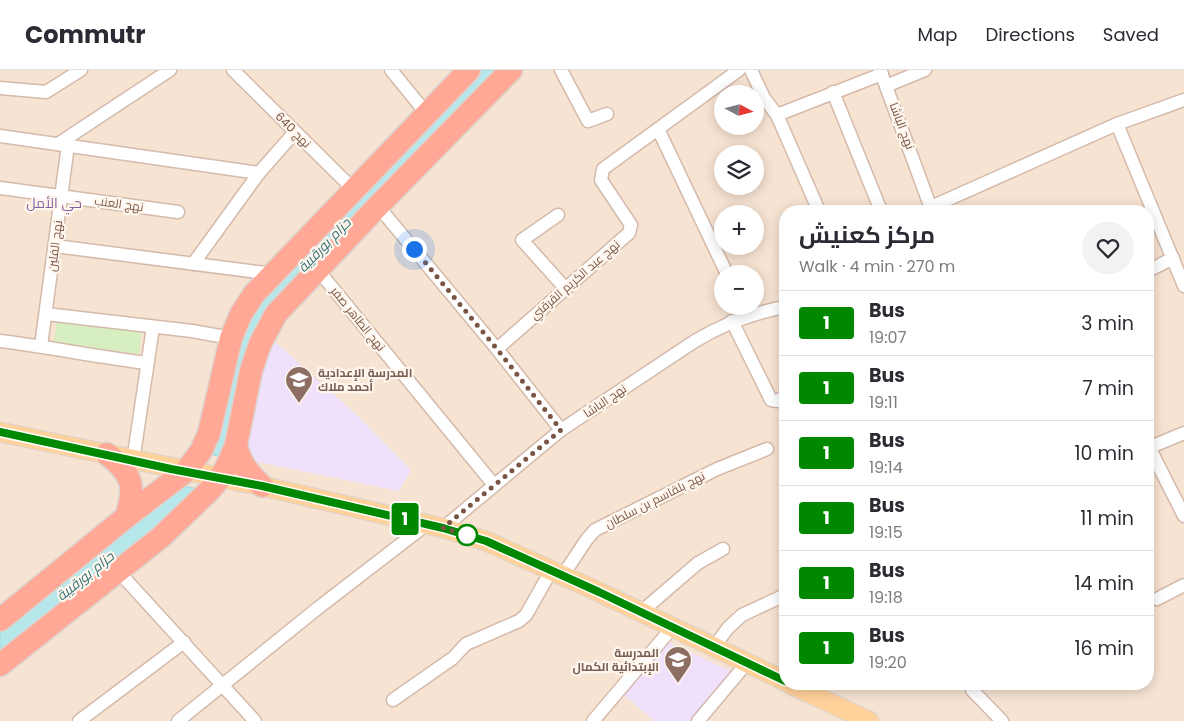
<!DOCTYPE html>
<meta charset="utf-8">
<style>
:root{--surface:#fff;--page:#f2f2f3;--text:#2b2b33;--muted:#7c7c81;--line:#e1e1e2}
body{margin:0;font-family:Poppins,Cairo,sans-serif;background:var(--page);color:var(--text);height:100vh;display:flex;flex-direction:column;font-size:19px;white-space:nowrap}
*{box-sizing:border-box;margin:0}
p{font-size:16px;color:var(--muted)}
.icon{flex:none;width:28px;height:28px;fill:none;stroke:currentColor;stroke-width:2;stroke-linecap:round;stroke-linejoin:round}
.map{position:relative;flex:1;overflow:hidden}
.side{position:absolute;left:779px;top:135px;width:375px;height:485px;display:flex;flex-direction:column;background:var(--surface);border-radius:20px;box-shadow:0 2px 12px #0003}
.side>*{flex:none}
.badge{padding:0 10px;border-radius:4px;font-size:18px;line-height:32px}
.needle{width:32px;rotate:97deg}
.fabs{position:absolute;left:714px;top:15px;display:grid;gap:10px}
.fabs a{display:grid;place-items:center;width:50px;height:50px;border-radius:50%;background:var(--surface);box-shadow:0 2px 12px #0003;font-size:25px}
.you{position:absolute;width:25px;height:25px;margin:-12px;border:4px solid #fff;border-radius:50%;background:#1a73e8;box-shadow:0 0 0 8px #1a73e833}
.map>.badge{position:absolute;translate:-50% -50%;box-shadow:0 0 0 2px #fff}
.round{display:grid;place-items:center;flex:none;width:52px;height:52px;border-radius:26px;background:var(--page)}
.summary{display:flex;align-items:center;justify-content:space-between;height:85px;padding:0 20px}
h1{font-size:24px;font-weight:700;line-height:38px}
ul{padding:0;list-style:none}
li{display:flex;align-items:center;gap:15px;height:65px;padding:0 20px;border-top:1px solid var(--line)}
li div{flex:1}
li b{display:block;font-size:19px}
li em{font-style:normal}
li .badge{min-width:55px;font-weight:700;text-align:center}
header{display:flex;align-items:center;gap:30px;box-sizing:border-box;height:70px;padding:0 25px;background:var(--surface);border-bottom:1px solid var(--line)}
header strong{font-size:24px}
nav{display:flex;gap:28px;margin-inline-start:auto;font-size:18px}
.map>svg:first-child{display:block}
.residential{fill:#f7e3d2;fill-rule:evenodd}
.education{fill:#efe1fb}
.green{fill:#d7eec1}
.water{fill:#b6e7eb;stroke:#9bd9de}
.lines{fill:none;stroke-linecap:round;stroke-linejoin:round}
.street-casing{stroke:#d4baab;stroke-width:15}
.primary-casing{stroke:#dcd3cf;stroke-width:21}
.highway-casing{stroke:#dcd3cf;stroke-width:25}
.street{stroke:#fff;stroke-width:12}
.primary{stroke:#ffd19b;stroke-width:19}
.highway{stroke:#ffa895;stroke-width:22}
.line-casing{stroke:#fff;stroke-width:11}
.line{stroke:#080;stroke-width:8}
.walk{stroke:#7a5546;stroke-width:5;stroke-dasharray:0 9}
.stop-dot{fill:#fff;stroke:#080;stroke-width:2.5}
.labels{text-anchor:middle;stroke-width:4.5;stroke-linejoin:round;paint-order:stroke}
.street-label{font-size:12px;fill:#7a5546;stroke:#fff6ed}
.education-label{font-size:12px;font-weight:bold;fill:#785e54;stroke:#fff6ed;text-anchor:start}
.neighbourhood-label{font-size:14px;fill:#85619f;stroke:#fff6ed}
.water-label{font-size:14px;font-style:italic;fill:#35747a;stroke:#fff6ed}
</style>
<header>
<strong>Commutr</strong>
<nav><a>Map</a><a>Directions</a><a>Saved</a></nav>
</header>
<div class="map">
<svg width="1184" height="651" viewBox="0 0 1184 651">
<rect width="100%" height="100%" fill="#fff2e4"/>
<path class="residential" d="M0,0H1184V651H0ZM722,24H755V56H722ZM722,84H755V116H722ZM785,141H1148V614H785ZM722,144H755V176H722ZM722,204H755V236H722Z"/>
<g class="education">
<polygon points="272,269 360,348 411,400 399,421 248,390 242,383"/>
<polygon points="669,572 734,603 693,651 654,651 624,625 666,574"/>
</g>
<polygon class="green" points="57,249 142,261 139,284 54,272"/>
<g class="water">
<polygon points="479,0 502,0 283,226 223,387 208,384 243,251"/>
<polygon points="183,416 199,419 171,449 0,586 0,557"/>
</g>
<g class="lines">
<defs>
<g id="street">
<polyline points="233,0 354,120"/>
<polyline points="391,0 426,43"/>
<polyline points="561,0 588,51 607,44"/>
<polyline points="751,0 764,28 777,45 819,141"/>
<polyline points="880,0 932,141"/>
<polyline points="886,16 925,0"/>
<polyline points="0,18 46,22 81,0"/>
<polyline points="833,22 881,141"/>
<polyline points="777,45 882,4"/>
<polyline points="1117,54 1184,216"/>
<polyline points="658,59 727,204"/>
<polyline points="0,66 259,103 193,194"/>
<polyline points="58,74 170,0"/>
<polyline points="259,103 295,62"/>
<polyline points="0,118 178,142"/>
<polyline points="378,136 497,279 561,360"/>
<polyline points="931,137 1117,54 1184,30"/>
<polyline points="558,145 522,170 565,218"/>
<polyline points="55,176 273,204"/>
<polyline points="317,199 494,415"/>
<polyline points="1148,201 1173,188"/>
<polyline points="46,244 192,261 231,268"/>
<polyline points="732,251 771,330 777,331 785,326"/>
<path d="M0,271C49,277 98,287 147,293"/>
<polyline points="41,276 68,75"/>
<polyline points="497,279 629,163 631,155 601,110 603,99 739,0"/>
<polyline points="1149,377 1184,446"/>
<polyline points="1148,378 1184,363"/>
<polyline points="133,391 153,257"/>
<path d="M443,458L561,360L695,271C723,254 752,243 785,237"/>
<polyline points="118,501 255,651"/>
<polyline points="563,505 587,469 595,460 717,399 767,379"/>
<polyline points="1157,529 1184,515"/>
<polyline points="641,542 698,493 723,479"/>
<polyline points="713,578 728,558 742,545 785,525"/>
<polyline points="972,614 972,620 1002,651"/>
<polyline points="393,630 453,588 466,574 519,551 526,545 551,501"/>
<polyline points="79,651 184,572"/>
<polyline points="178,651 318,538 427,454"/>
<polyline points="593,651 672,558"/>
<polyline points="698,651 746,594"/>
</g>
<g id="primary">
<polyline points="0,362 262,416 443,458 486,471 599,522 785,611"/>
<polyline points="790,614 869,651"/>
</g>
<g id="highway">
<path d="M236,375C240,393 249,404 262,416"/>
<path d="M107,384C133,404 136,417 126,447"/>
<polyline points="0,550 126,447 186,401 201,381 209,363 231,268 241,244 254,224 469,0"/>
<polyline points="0,595 161,467 210,420 220,408 228,394 236,375 251,301 260,274 276,244 378,136 511,0"/>
</g>
</defs>
<use href="#street" class="street-casing"/>
<use href="#primary" class="primary-casing"/>
<use href="#highway" class="highway-casing"/>
<use href="#street" class="street"/>
<use href="#primary" class="primary"/>
<use href="#highway" class="highway"/>
</g>
<g class="lines">
<defs>
<polyline id="line" points="0,362 171,399 262,416 443,458 486,471 599,522 785,611"/>
</defs>
<use href="#line" class="line-casing"/>
<use href="#line" class="line"/>
<polyline class="walk" points="414,179 497,279 561,360 443,458 472,467 467,465"/>
</g>
<defs>
<symbol id="school-pin" viewBox="-11 -11 22 30"><path d="M0 17L-7.5 6A9.5 9.5 0 1 1 7.5 6Z" fill="#8d6e63" stroke="#fff6ed"/><path d="M0-5L7-2L0 1L-7-2ZM-4 1L0 2.5L4 1V4Q0 6-4 4Z" fill="#fff"/></symbol>
</defs>
<g fill-rule="evenodd">
<use href="#school-pin" x="283" y="294" width="32" height="43"/>
<use href="#school-pin" x="662" y="574" width="32" height="43"/>
</g>
<circle class="stop-dot" cx="467" cy="465" r="10"/>
<g class="labels">
<g class="street-label">
<text transform="translate(902 56) rotate(69)" y="4">نهج الباشا</text>
<text transform="translate(293 60) rotate(45)" y="4">نهج 640</text>
<text transform="translate(119 134) rotate(8)" y="4">نهج العنب</text>
<text transform="translate(55 176) rotate(-83)" y="4">نهج الفلين</text>
<text transform="translate(575 210) rotate(-41)" y="4">نهج عبد الكريم القرقني</text>
<text transform="translate(358 249) rotate(51)" y="4">نهج الطاهر صفر</text>
<text transform="translate(605 331) rotate(-34)" y="4">نهج الباشا</text>
<text transform="translate(655 430) rotate(-27)" y="4">نهج بلقاسم بن سلطان</text>
</g>
<g class="education-label">
<text x="318" y="307">المدرسة الإعدادية<tspan x="318" dy="14">أحمد ملاك</tspan></text>
<text x="659" y="587" text-anchor="end">المدرسة<tspan x="659" dy="14">الإبتدائية الكمال</tspan></text>
</g>
<g class="neighbourhood-label">
<text x="54" y="138">حي الأمل</text>
</g>
<g class="water-label">
<text transform="translate(324 175) rotate(-46)" y="5">حزام بورقيبة</text>
<text transform="translate(85 506) rotate(-39)" y="5">حزام بورقيبة</text>
</g>
</g>
</svg>
<div class="fabs">
<a><svg class="needle" viewBox="-14 -14 28 28"><path d="M0-13l5 13h-10z" fill="#e53935"/><path d="M0 13l5-13h-10z" fill="#7c7c81"/></svg></a>
<a><svg class="icon" aria-label="layers" viewBox="0 0 24 24"><path d="M12 4l9 5-9 5-9-5zM3 14l9 5 9-5"/></svg></a>
<a>+</a>
<a>−</a>
</div>
<div class="you" style="left:414px;top:179px"></div>
<b class="badge" style="left:405px;top:449px;background:#080;color:#fff">1</b>
<section class="side">
<div class="summary"><div><h1>مركز كعنيش</h1><p>Walk · 4 min · 270 m</p></div><a class="round"><svg class="icon" aria-label="heart" viewBox="0 0 24 24"><path d="M12 20l-8-8c-3-5 5-10 8-4 3-6 11-1 8 4z"/></svg></a></div>
<ul>
<li><span class="badge" style="background:#080;color:#fff">1</span><div><b>Bus</b><p>19:07</p></div><em>3 min</em></li>
<li><span class="badge" style="background:#080;color:#fff">1</span><div><b>Bus</b><p>19:11</p></div><em>7 min</em></li>
<li><span class="badge" style="background:#080;color:#fff">1</span><div><b>Bus</b><p>19:14</p></div><em>10 min</em></li>
<li><span class="badge" style="background:#080;color:#fff">1</span><div><b>Bus</b><p>19:15</p></div><em>11 min</em></li>
<li><span class="badge" style="background:#080;color:#fff">1</span><div><b>Bus</b><p>19:18</p></div><em>14 min</em></li>
<li><span class="badge" style="background:#080;color:#fff">1</span><div><b>Bus</b><p>19:20</p></div><em>16 min</em></li>
</ul>
</section>
</div>
